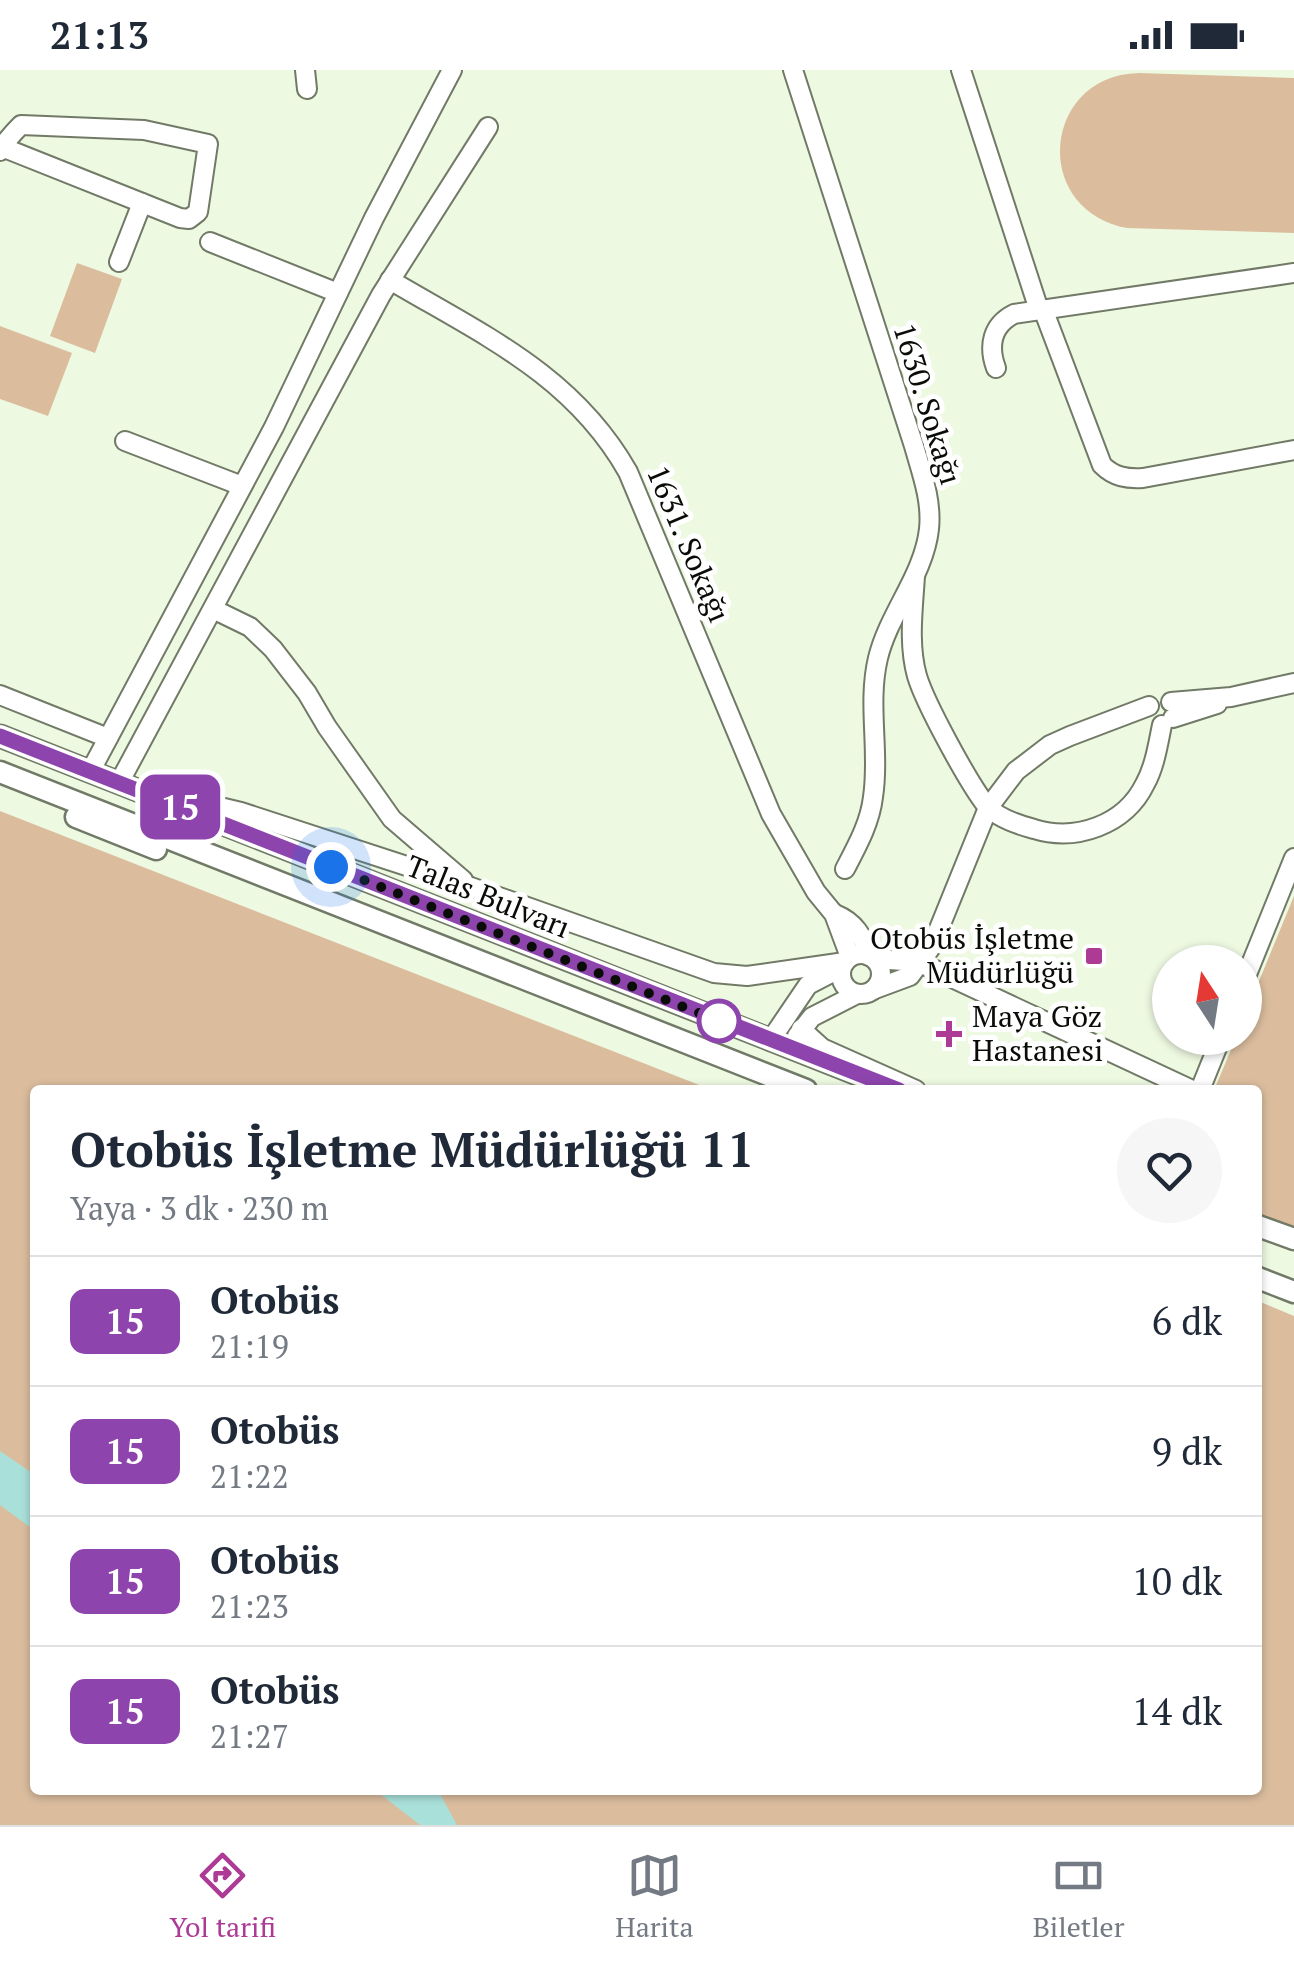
<!DOCTYPE html>
<html lang="tr">
<meta charset="utf-8">
<style>
:root{--surface:#fff;--page:#f6f6f7;--text:#1f2937;--muted:#747a83;--line:#e0e1e3;--accent:#ad3b96}
body{margin:0;font-family:"PT Serif",serif;background:var(--page);color:var(--text);height:100vh;display:flex;flex-direction:column;font-size:38px;white-space:nowrap}
*{box-sizing:border-box;margin:0}
p{font-size:32px;color:var(--muted)}
.icon{flex:none;width:55px;height:55px;fill:none;stroke:currentColor;stroke-width:2;stroke-linecap:round;stroke-linejoin:round}
.map{position:relative;flex:1;overflow:hidden}
.details{position:absolute;left:30px;top:1015px;width:1232px;height:710px;display:flex;flex-direction:column;background:var(--surface);border-radius:10px;box-shadow:0 2px 8px #0004}
.details>*{flex:none}
.badge{padding:0 20px;border-radius:15px;font-size:35px;line-height:65px}
.needle{width:65px;rotate:348deg}
.tools{position:absolute;left:1152px;top:875px;display:grid;gap:20px}
.tools a{display:grid;place-items:center;width:110px;height:110px;border-radius:50%;background:var(--surface);box-shadow:0 2px 8px #0004;font-size:50px}
.you{position:absolute;width:50px;height:50px;margin:-25px;border:8px solid #fff;border-radius:50%;background:#1a73e8;box-shadow:0 0 0 15px #1a73e833}
.map>.badge{position:absolute;translate:-50% -50%;box-shadow:0 0 0 5px #fff}
.round{display:grid;place-items:center;flex:none;width:105px;height:105px;border-radius:52px;background:var(--page)}
.overview{display:flex;align-items:center;justify-content:space-between;height:170px;padding:0 40px}
h1{font-size:48px;font-weight:700;line-height:75px}
ul{padding:0;list-style:none}
li{display:flex;align-items:center;gap:30px;height:130px;padding:0 40px;border-top:2px solid var(--line)}
li div{flex:1}
li b{display:block;font-size:38px}
li em{font-style:normal}
li .badge{min-width:110px;font-weight:700;text-align:center}
.status{display:flex;justify-content:space-between;align-items:center;height:70px;padding:0 50px;background:var(--surface);direction:ltr}
.status svg{height:28px;fill:currentColor}
.tabs{display:flex;justify-content:space-around;align-items:center;height:140px;border-top:2px solid var(--line);background:var(--surface);font-size:28px;color:var(--muted)}
.tabs a{display:grid;justify-items:center;gap:5px}
.tabs .selected{color:var(--accent)}
.map>svg:first-child{display:block}
.green{fill:#dbbd9e}
.water{fill:#aae0da}
.lines{fill:none;stroke-linecap:round;stroke-linejoin:round}
.minor-casing{stroke:#717a66;stroke-width:22}
.major-casing{stroke:#717a66;stroke-width:25}
.minor{stroke:#fff;stroke-width:18}
.major{stroke:#fff;stroke-width:20}
.line-casing{stroke:#fff;stroke-width:22}
.line{stroke:#8e44ad;stroke-width:15}
.walk{stroke:#0a0d07;stroke-width:10;stroke-dasharray:0 18}
.poi-dot{fill:#ad3b96;stroke:#fff;stroke-width:4}
.stop-dot{fill:#fff;stroke:#8e44ad;stroke-width:5}
.labels{text-anchor:middle;stroke-width:10;stroke-linejoin:round;paint-order:stroke}
.street-label{font-size:30px;fill:#0a0d07;stroke:#fff}
.poi-label{font-size:30px;fill:#0a0d07;stroke:#fff;text-anchor:end}
</style>
<div class="status"><b>21:13</b><svg viewBox="0 0 49 12"><path d="M0 12V9h3v3zM5 12V6h3v6zM10 12V3h3v9zM15 12V0h3v12zM26 1h20v11H26zM47 4h2v5h-2z"/></svg></div>
<div class="map">
<svg width="1294" height="1755" viewBox="0 0 1294 1755">
<rect width="100%" height="100%" fill="#eef9e2"/>
<g class="green">
<path d="M1139,3L1294,8V163L1127,158C1030,140 1042,5 1139,3Z"/>
<polygon points="77,193 122,209 95,283 50,266"/>
<polygon points="0,256 72,283 48,346 0,329"/>
<polygon points="0,741 712,1020 35,1020 35,1720 1258,1720 1258,1231 1294,1246 1294,1755 0,1755"/>
<polygon points="1294,826 1294,1158 1258,1144 1258,1020 1214,1020 1236,968 1245,968 1245,945"/>
</g>
<g class="water">
<polygon points="0,1381 35,1405 35,1461 0,1435"/>
<polygon points="375,1720 438,1720 457,1755 420,1755"/>
</g>
<g class="lines">
<defs>
<g id="minor">
<polyline points="305,0 307,19"/>
<path d="M793,0L914,376C922,404 932,431 929,459C924,505 889,543 878,588C867,634 880,681 873,727C870,753 857,776 845,799"/>
<polyline points="961,0 1039,240"/>
<path d="M0,81C6,70 13,63 21,55L144,60L208,74L198,142L189,149L180,148L2,77"/>
<polyline points="210,172 338,223"/>
<polyline points="119,192 142,133"/>
<path d="M390,210C483,265 573,305 628,402L771,744L816,822L834,844L850,887"/>
<path d="M1043,239L1102,395C1114,407 1127,409 1143,408L1294,380"/>
<path d="M996,298C988,276 992,255 1014,244L1294,203"/>
<polyline points="125,371 242,416"/>
<path d="M915,506C913,539 908,574 917,606C925,633 968,712 986,735C996,747 1019,755 1034,759C1076,772 1125,755 1145,714C1155,696 1158,674 1162,655"/>
<polyline points="213,539 250,557 273,579 307,623 327,657 392,749 463,810"/>
<polyline points="0,625 108,668"/>
<polyline points="1171,632 1231,627 1294,613"/>
<polyline points="1173,648 1217,634"/>
<polyline points="90,702 274,357 374,148 452,0"/>
<polyline points="130,716 119,713 381,225 488,57"/>
<polyline points="165,724 241,742 471,817 714,903 747,906 845,892"/>
<path d="M835,844C855,852 863,866 869,886"/>
<circle cx="861" cy="904" r="20"/>
<polyline points="875,889 918,892 1192,1020"/>
<polyline points="1245,909 1294,788"/>
<polyline points="875,919 910,906 932,876 988,738 1016,701 1050,675 1070,666 1149,636"/>
<polyline points="801,959 822,978 916,1020"/>
<polyline points="797,966 812,947 857,924"/>
<polyline points="770,971 808,915 837,900"/>
<polyline points="1200,1020 1221,968"/>
</g>
<g id="major">
<polyline points="0,666 898,1020"/>
<polyline points="0,702 806,1020"/>
<polyline points="76,747 156,779"/>
<polyline points="1258,1156 1294,1169"/>
<polyline points="1258,1208 1294,1222"/>
</g>
</defs>
<use href="#minor" class="minor-casing"/>
<use href="#major" class="major-casing"/>
<use href="#minor" class="minor"/>
<use href="#major" class="major"/>
</g>
<g class="lines">
<defs>
<polyline id="line" points="0,666 899,1020"/>
</defs>
<use href="#line" class="line-casing"/>
<use href="#line" class="line"/>
<polyline class="walk" points="331,797 719,951"/>
</g>
<g class="poi-dot">
<rect x="1084" y="876" width="20" height="20" rx="5"/>
<path d="M944 949h10v10h10v10h-10v10h-10v-10h-10v-10h10z"/>
</g>
<circle class="stop-dot" cx="719" cy="951" r="20"/>
<g class="labels">
<g class="street-label">
<text transform="translate(927 334) rotate(73)" y="10">1630. Sokağı</text>
<text transform="translate(688 474) rotate(67)" y="10">1631. Sokağı</text>
<text transform="translate(488 827) rotate(22)" y="10">Talas Bulvarı</text>
</g>
<g class="poi-label">
<text x="1074" y="879">Otobüs İşletme<tspan x="1074" dy="34">Müdürlüğü</tspan></text>
<text x="972" y="957" text-anchor="start">Maya Göz<tspan x="972" dy="34">Hastanesi</tspan></text>
</g>
</g>
</svg>
<div class="tools">
<a><svg class="needle" viewBox="-14 -14 28 28"><path d="M0-13l5 13h-10z" fill="#e53935"/><path d="M0 13l5-13h-10z" fill="#747a83"/></svg></a>
</div>
<div class="you" style="left:331px;top:797px"></div>
<b class="badge" style="left:180px;top:737px;background:#8e44ad;color:#fff">15</b>
<section class="details">
<div class="overview"><div><h1>Otobüs İşletme Müdürlüğü 11</h1><p>Yaya · 3 dk · 230 m</p></div><a class="round"><svg class="icon" aria-label="heart" viewBox="0 0 24 24"><path d="M12 20l-8-8c-3-5 5-10 8-4 3-6 11-1 8 4z"/></svg></a></div>
<ul>
<li><span class="badge" style="background:#8e44ad;color:#fff">15</span><div><b>Otobüs</b><p>21:19</p></div><em>6 dk</em></li>
<li><span class="badge" style="background:#8e44ad;color:#fff">15</span><div><b>Otobüs</b><p>21:22</p></div><em>9 dk</em></li>
<li><span class="badge" style="background:#8e44ad;color:#fff">15</span><div><b>Otobüs</b><p>21:23</p></div><em>10 dk</em></li>
<li><span class="badge" style="background:#8e44ad;color:#fff">15</span><div><b>Otobüs</b><p>21:27</p></div><em>14 dk</em></li>
</ul>
</section>
</div>
<nav class="tabs">
<a class="selected"><svg class="icon" aria-label="directions" viewBox="0 0 24 24"><path d="M12 3l9 9-9 9-9-9zM9 14v-3h6M13 9l2 2-2 2"/></svg>Yol tarifi</a>
<a><svg class="icon" aria-label="map" viewBox="0 0 24 24"><path d="M3 6l6-2 6 2 6-2v14l-6 2-6-2-6 2zM9 4v14M15 6v14"/></svg>Harita</a>
<a><svg class="icon" aria-label="tickets" viewBox="0 0 24 24"><path d="M3 7h18v10H3zM15 7v10"/></svg>Biletler</a>
</nav>
